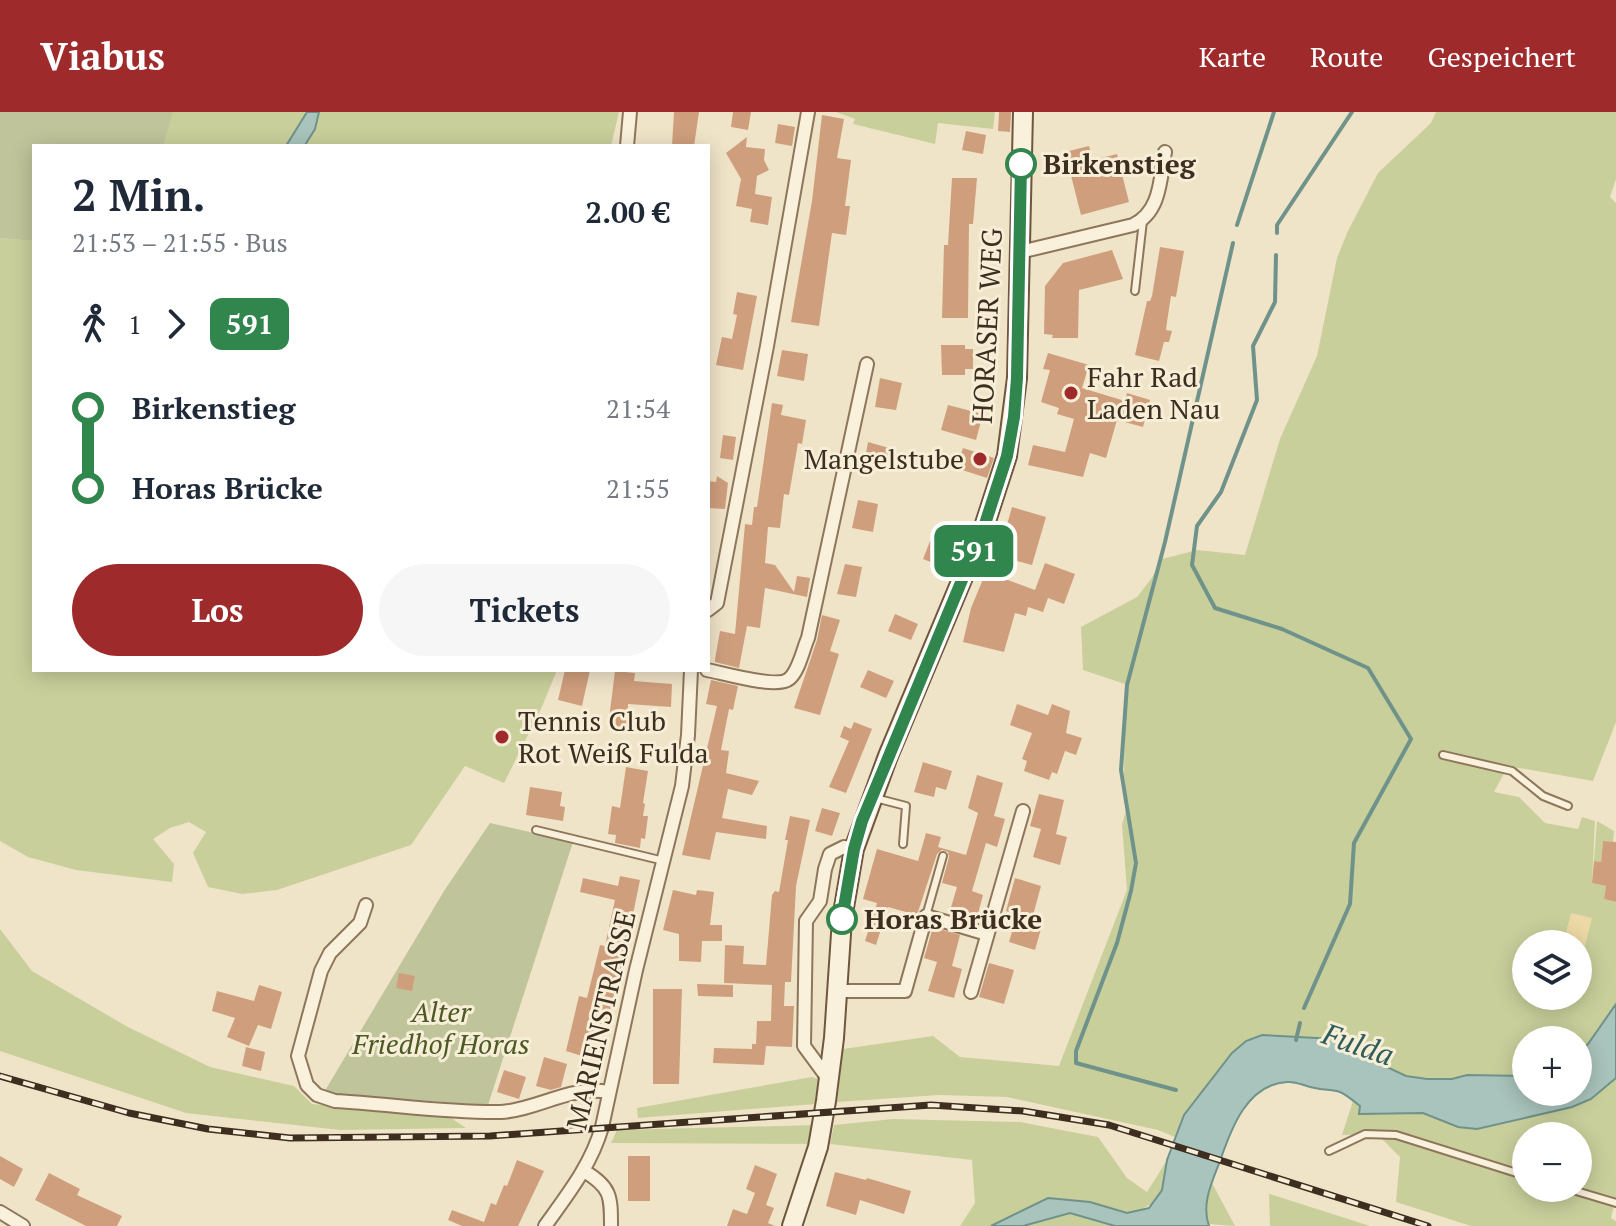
<!DOCTYPE html>
<html lang="de">
<meta charset="utf-8">
<style>
:root{--surface:#fff;--page:#f6f6f7;--text:#1f2937;--muted:#747a83;--accent:#9e2a2b}
body{margin:0;font-family:"PT Serif",serif;background:var(--page);color:var(--text);height:100vh;display:flex;flex-direction:column;font-size:30px;white-space:nowrap}
*{box-sizing:border-box;margin:0}
p{font-size:26px;color:var(--muted)}
.icon{flex:none;width:44px;height:44px;fill:none;stroke:currentColor;stroke-width:2;stroke-linecap:round;stroke-linejoin:round}
.map{position:relative;flex:1;overflow:hidden}
.side{position:absolute;left:32px;top:32px;width:678px;height:528px;display:flex;flex-direction:column;background:var(--surface);border-radius:0px;box-shadow:0 4px 20px #0003}
.side>*{flex:none}
.badge{padding:0 16px;border-radius:12px;font-size:28px;line-height:52px}
.controls{position:absolute;left:1512px;top:818px;display:grid;gap:16px}
.controls a{display:grid;place-items:center;width:80px;height:80px;border-radius:50%;background:var(--surface);box-shadow:0 4px 20px #0003;font-size:40px}
.map>.badge{position:absolute;translate:-50% -50%;box-shadow:0 0 0 4px #fff}
.legs{display:flex;align-items:center;gap:12px;height:88px;padding:0 40px;font-size:26px}
.legs p{margin-inline-start:auto}
.summary{display:flex;align-items:center;justify-content:space-between;height:136px;padding:0 40px}
h1{font-size:44px;font-weight:700;line-height:60px}
.button{display:flex;gap:16px;margin-top:auto;padding:16px 40px}
.button a{flex:1;height:92px;border-radius:48px;background:var(--accent);color:#fff;font-size:32px;font-weight:700;line-height:92px;text-align:center}
.button a+a{background:var(--page);color:var(--text)}
ul{padding:0 40px;list-style:none}
li{display:flex;align-items:center;gap:28px;height:80px;font-size:30px}
li i{display:grid;place-items:center;width:12px;height:100%;margin:0 10px;background:currentColor}
li i::after{content:'';width:20px;height:20px;margin:-10px;border:6px solid;border-radius:50%;background:var(--surface)}
li p{margin-inline-start:auto}
li:first-child i{background:linear-gradient(#0000 50%,currentColor 0)}
li:last-child i{background:linear-gradient(currentColor 50%,#0000 0)}
header{display:flex;align-items:center;gap:48px;box-sizing:border-box;height:112px;padding:0 40px;background:var(--accent);color:#fff}
header strong{font-size:38px}
nav{display:flex;gap:44px;margin-inline-start:auto;font-size:28px}
.map>svg:first-child{display:block}
.green{fill:#c9cf9b;fill-rule:evenodd}
.sand{fill:#ecd9a5}
.cemetery{fill:#bfc49a}
.water{fill:#a9c4bc;stroke:#6f938a;stroke-width:2}
.lines{fill:none;stroke-linecap:round;stroke-linejoin:round}
.stream{stroke:#6f938a;stroke-width:4}
.building{fill:#cf9f7d}
.service-casing{stroke:#8d765c;stroke-width:10}
.minor-casing{stroke:#8d765c;stroke-width:16}
.secondary-casing{stroke:#6f573f;stroke-width:22}
.service{stroke:#faf1dc;stroke-width:6}
.minor{stroke:#faf1dc;stroke-width:12}
.secondary{stroke:#faf1dc;stroke-width:18}
.rail-casing{stroke:#3d2e20;stroke-width:7}
.rail{stroke:#f7eed8;stroke-width:4;stroke-dasharray:12;stroke-linecap:butt}
.line-1-casing{stroke:#fff;stroke-width:18}
.line-1{stroke:#31864e;stroke-width:12}
.stop-1-dot{fill:#fff;stroke:#31864e;stroke-width:4}
.poi-dot{fill:#9e2a2b;stroke:#f7eed8;stroke-width:3}
.labels{text-anchor:middle;stroke-width:6;stroke-linejoin:round;paint-order:stroke}
.stop-label{font-size:28px;font-weight:bold;fill:#3d2e20;stroke:#f7eed8;text-anchor:start}
.street-label{font-size:28px;fill:#3d2e20;stroke:#f7eed8}
.poi-label{font-size:28px;fill:#3d2e20;stroke:#f7eed8;text-anchor:start}
.park-label{font-size:28px;font-style:italic;fill:#4d5a26;stroke:#f7eed8}
.water-label{font-size:30px;font-style:italic;fill:#2f5d5a;stroke:#f7eed8}
</style>
<header>
<strong>Viabus</strong>
<nav><a>Karte</a><a>Route</a><a>Gespeichert</a></nav>
</header>
<div class="map">
<svg width="1616" height="1114" viewBox="0 0 1616 1114">
<rect width="100%" height="100%" fill="#f0e4c8"/>
<g class="green">
<polygon points="173,0 619,0 611,34 160,34"/>
<polygon points="995,0 993,17 938,11 935,32 853,12 855,7 836,0"/>
<path d="M1436,0H1616V67L1610,85L1616,91V610L1593,669L1508,654L1494,680L1519,685L1545,711L1578,717L1582,705L1595,709L1592,771L1606,774L1604,787L1616,790V892L1588,932L1578,940V928H1526V964L1514,965L1427,967L1406,964L1374,949L1354,928L1340,926L1322,928L1281,924L1232,941L1184,1003L1175,1025L1158,1018L1007,985L939,983L837,990L843,937L933,924L960,945L1059,954L1127,778L1122,712L1128,692L1124,663L1125,572L1083,558L1081,515L1137,485L1151,467L1162,447L1197,438L1245,443L1280,327L1317,244L1337,146L1347,121L1378,61L1431,11ZM1526,832H1578V884H1526Z"/>
<polygon points="0,126 34,129 34,558 557,558 541,597 504,671 465,654 411,733 277,778 242,782 208,775 193,741 206,720 189,710 170,716 153,727 174,752 172,770 76,758 28,745 0,729"/>
<polygon points="1597,709 1614,719 1613,730 1603,729 1601,750 1594,749"/>
<polygon points="0,817 32,859 126,914 210,955 294,974 312,992 451,1006 466,1016 340,1018 186,1001 0,939"/>
<polygon points="812,965 821,968 816,992 638,1006 637,996"/>
<path d="M1616,966V1085L1611,1106L1616,1109V1114H1471L1396,1090L1400,1045L1377,1022L1342,1023L1353,989L1360,994V1002L1423,1001L1477,1017L1572,995L1591,987ZM1526,1024H1578V1076H1526Z"/>
<polygon points="893,1007 1020,1010 1098,1025 1127,1066 1147,1080 1167,1048 1162,1078 1155,1090 1136,1100 1127,1101 1090,1090 1048,1086 991,1114 960,1114 975,1091 972,1048 830,1032 834,1013"/>
<polygon points="817,1013 814,1032 611,1031 617,1018"/>
<polygon points="1212,1071 1235,1114 1208,1112 1205,1094"/>
<polygon points="1269,1082 1270,1082 1370,1114 1270,1114"/>
<polygon points="1070,1101 1115,1114 1023,1114"/>
</g>
<polygon class="sand" points="1571,801 1592,806 1582,846 1578,845 1578,832 1563,832"/>
<g class="cemetery">
<polygon points="0,0 173,0 163,34 34,34 34,129 0,126"/>
<polygon points="490,711 573,730 488,993 323,982 444,779"/>
</g>
<g class="water">
<polygon points="307,0 319,0 315,17 305,33 286,34"/>
<path d="M1616,892V966L1591,987L1572,995L1477,1017L1458,1015L1423,1001L1359,1002L1360,994C1333,972 1340,982 1310,975C1302,973 1295,969 1287,970C1247,972 1231,1017 1220,1049C1212,1070 1201,1092 1209,1114H1115L1070,1101L1023,1114H991L1048,1086L1090,1090L1127,1101L1149,1096L1162,1078L1167,1048L1184,1003L1232,941L1246,929L1262,923L1354,928L1374,949L1406,964L1427,967H1452L1467,963L1526,964V980H1578V940L1588,932Z"/>
</g>
<g class="lines">
<g class="stream">
<polyline points="1237,113 1274,0"/>
<polyline points="1277,121 1277,113 1352,0"/>
<polyline points="1276,143 1275,190 1253,234 1257,288 1221,380 1197,414 1192,453 1215,496 1282,517 1368,556 1411,627 1354,731 1350,792 1304,896"/>
<polyline points="1296,928 1300,911"/>
<polyline points="1176,978 1076,951 1076,939 1117,831 1131,779 1136,751 1121,658 1127,573 1165,430 1233,131"/>
</g>
</g>
<g class="building">
<polygon points="674,0 699,0 694,34 672,34"/>
<polygon points="733,0 751,0 748,18 731,15"/>
<polygon points="999,0 1011,0 1010,20 998,19"/>
<polygon points="822,3 844,7 837,46 851,48 845,94 850,94 846,123 832,121 819,214 791,210 812,89"/>
<polygon points="778,12 795,15 792,34 775,31"/>
<polygon points="966,19 986,23 983,42 962,38"/>
<polygon points="747,25 746,35 765,37 764,48 769,58 757,64 755,82 772,85 768,113 750,110 752,97 736,94 741,67 726,41"/>
<polygon points="1089,34 1093,48 1117,42 1129,90 1081,103 1065,40"/>
<polygon points="952,66 977,66 973,112 969,112 968,206 942,206 944,133 948,133"/>
<polygon points="1160,135 1184,139 1176,185 1171,184 1167,210 1166,218 1172,219 1169,230 1164,230 1159,249 1135,243 1147,189 1150,189 1152,184"/>
<polygon points="1112,138 1123,167 1079,178 1078,226 1052,226 1053,223 1044,222 1045,174 1063,151"/>
<polygon points="737,180 757,184 743,258 716,253 722,225 732,227 737,203 733,202"/>
<polygon points="941,233 965,233 965,237 973,237 973,257 965,257 965,263 942,263"/>
<polygon points="782,238 808,242 804,269 777,264"/>
<polygon points="1048,241 1089,253 1082,276 1125,289 1127,281 1150,288 1143,315 1117,308 1106,346 1090,341 1083,365 1028,353 1033,333 1065,340 1074,307 1057,302 1059,296 1041,290 1050,258 1043,257"/>
<polygon points="880,266 902,271 896,298 875,295"/>
<polygon points="772,291 783,293 781,303 806,308 802,332 798,331 789,383 784,382 780,416 768,415 765,451 775,453 794,480 797,464 810,466 807,485 765,476 760,516 747,514 739,556 715,550 715,547 720,519 735,522 745,412 752,413 754,395 757,395"/>
<polygon points="948,293 983,302 976,328 941,318"/>
<polygon points="723,323 736,325 733,348 720,346"/>
<polygon points="868,330 889,336 885,356 864,351"/>
<polygon points="963,336 994,346 987,366 956,356"/>
<polygon points="717,364 728,371 725,397 708,396 708,369 716,370"/>
<polygon points="858,388 878,392 873,420 852,416"/>
<polygon points="1012,395 1046,405 1032,453 998,444"/>
<polygon points="936,414 953,420 941,454 923,447"/>
<polygon points="1045,451 1075,462 1064,492 1048,486 1043,500 1028,495 1026,504 1015,501 1004,540 963,530 971,496 986,460 1035,478"/>
<polygon points="845,452 862,455 856,485 837,482"/>
<polygon points="895,502 918,512 911,528 888,519"/>
<polygon points="822,503 840,508 830,539 839,542 820,603 794,596 817,528"/>
<polygon points="565,558 590,558 582,594 558,588"/>
<polygon points="868,558 894,569 886,586 860,575"/>
<polygon points="615,559 635,561 634,569 672,572 671,595 628,592 627,617 608,615"/>
<polygon points="711,568 738,574 733,598 729,597 721,638 729,639 726,661 759,669 752,683 728,677 722,706 767,714 766,727 716,720 710,748 682,743 717,594 706,592"/>
<polygon points="1017,592 1048,603 1052,592 1070,599 1066,621 1082,626 1076,643 1065,639 1057,662 1052,660 1049,668 1024,659 1027,649 1022,647 1032,621 1010,613"/>
<polygon points="854,610 872,617 846,681 829,675 849,629 840,625 844,614 851,617"/>
<polygon points="923,650 952,659 946,678 936,675 934,685 914,680"/>
<polygon points="626,655 648,659 643,691 645,692 643,704 648,704 645,727 641,726 640,736 615,731 616,723 608,722 612,694 620,696"/>
<polygon points="977,663 1003,671 994,704 1005,707 997,735 986,731 972,779 983,783 976,809 949,802 957,775 942,771 949,745 948,740 942,738 937,742 917,803 888,795 876,833 865,829 877,791 863,787 877,737 918,749 926,721 941,725 938,735 966,743 978,701 968,696"/>
<polygon points="530,675 562,680 560,694 565,695 563,709 526,703"/>
<polygon points="1039,682 1064,688 1056,722 1067,725 1060,753 1033,745 1041,717 1030,714"/>
<polygon points="822,696 840,701 832,724 815,719"/>
<polygon points="790,704 810,708 796,774 791,870 785,870 784,894 794,894 792,935 766,934 764,953 713,951 714,936 752,937 752,932 756,932 757,909 771,909 772,873 724,871 725,833 744,834 743,852 766,853 772,783 775,779 779,780 788,728 785,728"/>
<polygon points="1603,729 1616,730 1616,790 1604,787 1606,774 1592,771 1594,749 1601,750"/>
<polygon points="620,764 640,768 625,841 606,913 598,911 588,946 566,939 579,884 587,886 600,833 605,834 615,788 580,780 583,766 618,774"/>
<polygon points="1015,766 1041,774 1032,807 1043,810 1035,838 1009,830 1017,803 1006,799"/>
<polygon points="673,778 696,783 697,778 714,780 710,813 722,813 722,829 702,829 701,850 679,849 679,822 663,818"/>
<polygon points="933,815 960,823 952,854 962,857 954,886 928,879 937,850 924,846"/>
<polygon points="989,851 1014,858 1004,892 979,885"/>
<polygon points="399,861 415,864 412,879 396,876"/>
<polygon points="697,872 733,873 733,885 698,884"/>
<polygon points="259,873 282,880 271,917 258,913 249,934 227,925 235,906 212,899 217,879 254,889"/>
<polygon points="653,877 682,877 679,972 653,972"/>
<polygon points="246,935 265,940 261,959 242,954"/>
<polygon points="544,945 567,952 561,975 551,978 536,974"/>
<polygon points="504,958 526,965 519,987 497,980"/>
<polygon points="0,1044 23,1057 14,1075 0,1067"/>
<rect x="628" y="1044" width="22" height="45"/>
<polygon points="517,1048 544,1059 518,1114 462,1114 448,1108 452,1098 484,1110 491,1091 496,1093 504,1073 507,1074"/>
<polygon points="755,1053 777,1062 766,1093 774,1096 768,1111 775,1114 727,1114 733,1097 747,1102 755,1081 746,1077"/>
<polygon points="835,1060 866,1068 867,1066 911,1079 904,1102 860,1088 856,1103 826,1094"/>
<polygon points="49,1061 80,1077 77,1083 122,1104 117,1114 86,1114 35,1088"/>
</g>
<g class="lines">
<defs>
<g id="service">
<polyline points="1135,179 1143,109"/>
<polyline points="1443,643 1512,659 1543,684 1568,694"/>
<polyline points="875,686 906,694 903,732"/>
<polyline points="536,718 664,749"/>
<polyline points="926,804 943,744"/>
<polyline points="1329,1039 1365,1022 1396,1023 1526,1064"/>
<polyline points="1566,1076 1616,1091"/>
</g>
<g id="minor">
<polyline points="627,34 630,0"/>
<path d="M1020,140L1133,113C1161,100 1160,67 1165,40"/>
<polyline points="708,498 717,491 767,234 808,0"/>
<path d="M707,558C723,561 777,577 789,567C799,559 803,537 808,526L867,252"/>
<path d="M366,793L360,811L330,841L321,859L298,944L307,973L317,983L335,989C389,992 448,1001 501,1000C537,998 571,973 608,980"/>
<polyline points="837,879 905,879 926,804 987,822"/>
<polyline points="971,880 1023,699"/>
<polyline points="829,968 804,934 806,809 820,789 825,757 830,742 844,735 854,737"/>
<path d="M584,1059C611,1075 611,1084 611,1114"/>
<polyline points="0,1100 23,1114"/>
<path d="M545,1114C568,1082 591,1053 602,1015L636,858L682,674L688,623L691,558"/>
</g>
<polyline id="secondary" points="792,1114 818,1035 826,989 834,926 842,807 854,737 888,644 984,415 1007,344 1017,266 1023,0"/>
</defs>
<use href="#service" class="service-casing"/>
<use href="#minor" class="minor-casing"/>
<use href="#secondary" class="secondary-casing"/>
<use href="#service" class="service"/>
<use href="#minor" class="minor"/>
<use href="#secondary" class="secondary"/>
<defs>
<polyline id="rail" points="0,964 129,1001 208,1017 290,1026 490,1024 931,993 1023,999 1109,1013 1428,1114"/>
</defs>
<use href="#rail" class="rail-casing"/>
<use href="#rail" class="rail"/>
</g>
<g class="lines">
<defs>
<polyline id="line-1" points="842,807 854,737 862,709 984,415 1007,344 1014,305 1017,266 1021,52"/>
</defs>
<use href="#line-1" class="line-1-casing"/>
<use href="#line-1" class="line-1"/>
</g>
<g class="stop-1-dot">
<circle cx="1021" cy="52" r="14"/>
<circle cx="842" cy="807" r="14"/>
</g>
<g class="poi-dot">
<circle cx="1071" cy="281" r="8"/>
<circle cx="980" cy="347" r="8"/>
<circle cx="502" cy="625" r="8"/>
</g>
<g class="labels">
<g class="stop-label">
<text x="1043" y="62">Birkenstieg</text>
<text x="864" y="817">Horas Brücke</text>
</g>
<g class="street-label">
<text transform="translate(987 214) rotate(-87)" y="10">HORASER WEG</text>
<text transform="translate(601 908) rotate(-77)" y="10">MARIENSTRASSE</text>
</g>
<g class="poi-label">
<text x="1087" y="275">Fahr Rad<tspan x="1087" dy="32">Laden Nau</tspan></text>
<text x="964" y="357" text-anchor="end">Mangelstube</text>
<text x="518" y="619">Tennis Club<tspan x="518" dy="32">Rot Weiß Fulda</tspan></text>
</g>
<g class="park-label">
<text x="441" y="910">Alter<tspan x="441" dy="32">Friedhof Horas</tspan></text>
</g>
<g class="water-label">
<text transform="translate(1358 933) rotate(19)" y="10">Fulda</text>
</g>
</g>
</svg>
<div class="controls">
<a><svg class="icon" aria-label="layers" viewBox="0 0 24 24"><path d="M12 4l9 5-9 5-9-5zM3 14l9 5 9-5"/></svg></a>
<a>+</a>
<a>−</a>
</div>
<b class="badge" style="left:974px;top:439px;background:#31864e;color:#fff">591</b>
<section class="side">
<div class="summary"><div><h1>2 Min.</h1><p>21:53 – 21:55 · Bus</p></div><b>2.00 €</b></div>
<div class="legs"><svg class="icon" aria-label="walk" viewBox="0 0 24 24"><circle cx="13" cy="4" r="2"/><path d="M13 8l-2 6 4 7M11 14l-3 7M7 12l3-4h3l4 4"/></svg>1<svg class="icon" aria-label="forward" viewBox="0 0 24 24"><path d="M9 5l7 7-7 7"/></svg><b class="badge" style="background:#31864e;color:#fff">591</b></div>
<ul>
<li><i style="color:#31864e"></i><b>Birkenstieg</b><p>21:54</p></li>
<li><i style="color:#31864e"></i><b>Horas Brücke</b><p>21:55</p></li>
</ul>
<div class="button"><a>Los</a><a>Tickets</a></div>
</section>
</div>
